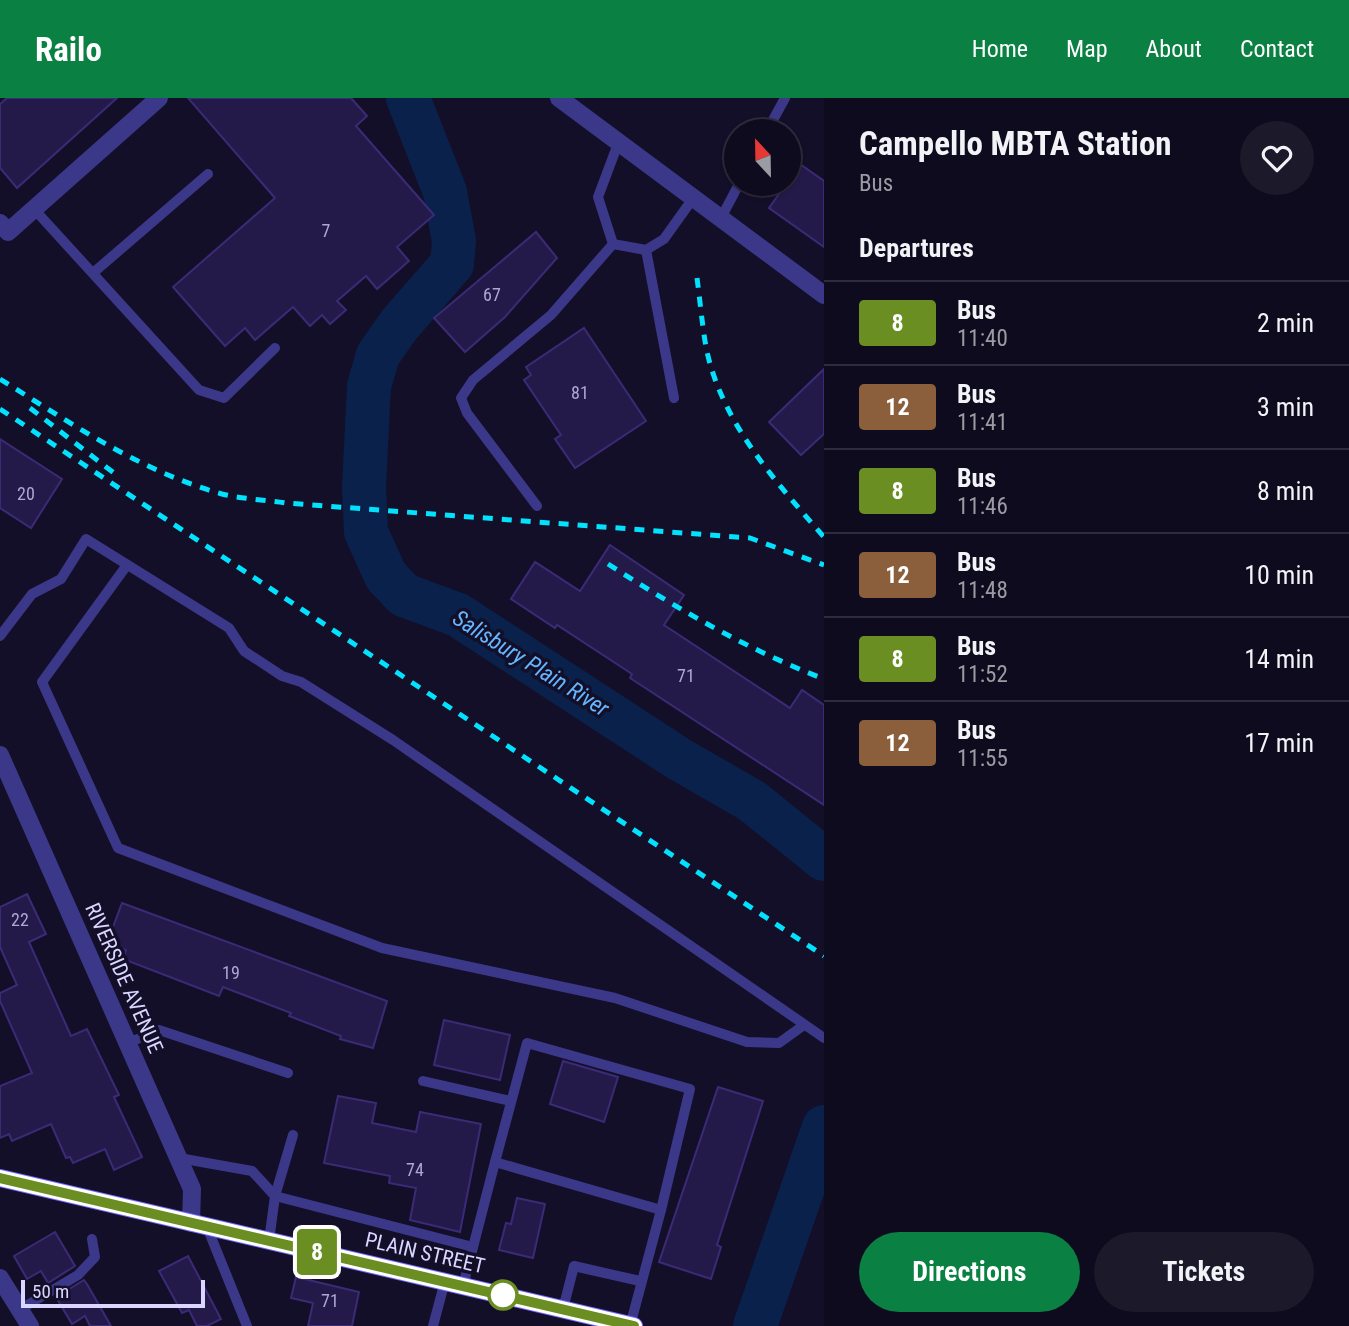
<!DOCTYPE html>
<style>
:root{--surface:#0e0b1e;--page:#1c192b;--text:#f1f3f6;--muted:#9b9ba4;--line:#2e2b3c;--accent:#0b8043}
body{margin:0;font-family:"Roboto Condensed",sans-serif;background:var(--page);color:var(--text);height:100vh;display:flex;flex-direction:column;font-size:26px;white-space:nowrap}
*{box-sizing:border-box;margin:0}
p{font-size:23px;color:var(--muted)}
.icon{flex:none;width:38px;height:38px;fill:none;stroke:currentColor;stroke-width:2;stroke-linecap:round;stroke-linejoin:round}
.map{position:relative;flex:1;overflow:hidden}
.side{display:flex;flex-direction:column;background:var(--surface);width:525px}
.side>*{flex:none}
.badge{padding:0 14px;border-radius:5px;font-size:24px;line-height:46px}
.needle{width:46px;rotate:338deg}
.fabs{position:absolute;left:724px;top:21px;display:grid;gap:14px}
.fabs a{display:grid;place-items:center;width:77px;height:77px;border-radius:50%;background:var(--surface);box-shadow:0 2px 5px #0004,0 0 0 2px var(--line);font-size:35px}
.scale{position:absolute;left:21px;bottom:18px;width:184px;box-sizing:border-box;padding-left:7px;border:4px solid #dbd6ff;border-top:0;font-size:19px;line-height:24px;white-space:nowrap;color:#dbd6ff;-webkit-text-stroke:5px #130f28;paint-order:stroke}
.map>.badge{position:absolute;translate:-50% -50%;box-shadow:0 0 0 4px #fff}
h2{padding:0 35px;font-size:26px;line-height:63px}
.round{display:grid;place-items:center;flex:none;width:74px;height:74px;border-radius:37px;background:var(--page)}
.head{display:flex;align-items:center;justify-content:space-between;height:119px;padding:0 35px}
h1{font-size:33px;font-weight:700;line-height:52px}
.action{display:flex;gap:14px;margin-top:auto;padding:14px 35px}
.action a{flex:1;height:80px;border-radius:42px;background:var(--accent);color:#fff;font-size:28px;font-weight:700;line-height:80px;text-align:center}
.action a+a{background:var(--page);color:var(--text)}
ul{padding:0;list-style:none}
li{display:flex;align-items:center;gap:21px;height:84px;padding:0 35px;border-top:2px solid var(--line)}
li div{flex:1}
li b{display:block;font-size:26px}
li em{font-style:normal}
li .badge{min-width:77px;font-weight:700;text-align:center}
header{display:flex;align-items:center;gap:42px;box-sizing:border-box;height:98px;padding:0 35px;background:var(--accent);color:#fff}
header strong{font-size:33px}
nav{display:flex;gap:38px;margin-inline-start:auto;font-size:24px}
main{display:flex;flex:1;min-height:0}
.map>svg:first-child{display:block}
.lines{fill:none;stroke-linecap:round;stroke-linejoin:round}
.river{stroke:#0a214b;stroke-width:44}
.building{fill:#241a4a;stroke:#3b2b76;stroke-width:2}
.service{stroke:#3c3889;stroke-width:10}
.minor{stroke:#3c3889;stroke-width:18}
.secondary{stroke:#736dff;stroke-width:18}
.rail{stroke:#02e2ff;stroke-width:5;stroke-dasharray:10 9;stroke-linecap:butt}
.line-casing{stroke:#fff;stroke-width:16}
.line{stroke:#6b8e23;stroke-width:10}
.stop-dot{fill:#fff;stroke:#6b8e23;stroke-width:3.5}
.labels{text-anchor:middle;stroke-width:7;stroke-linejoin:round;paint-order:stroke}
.number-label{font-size:18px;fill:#ada7d2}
.street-label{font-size:21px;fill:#dbd6ff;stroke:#130f28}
.water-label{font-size:23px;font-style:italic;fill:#64b5ff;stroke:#130f28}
</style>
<header>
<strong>Railo</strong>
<nav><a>Home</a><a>Map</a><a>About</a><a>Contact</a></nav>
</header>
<main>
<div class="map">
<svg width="824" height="1228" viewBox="0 0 824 1228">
<rect width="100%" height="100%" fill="#130f28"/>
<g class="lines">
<g class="river">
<polyline points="408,0 445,94 454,143 452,166 399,227 378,257 369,288 364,389 366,434 386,478 404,497 458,517 679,661 752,703 824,761"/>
<polyline points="755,1228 824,1029"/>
</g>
</g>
<g class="building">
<polygon points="7,0 117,0 17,90 0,70 0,6"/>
<polygon points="188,0 351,0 367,18 356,28 434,117 397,149 409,163 377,191 366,178 337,203 346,212 330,226 322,217 310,228 293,209 255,242 245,230 225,248 173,189 275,100"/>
<polygon points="800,66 824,83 824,149 769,110 786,86 789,86"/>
<polygon points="536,134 557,160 505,219 465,254 434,220"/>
<polygon points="584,230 646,323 575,370 555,341 561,337 524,282 531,277 526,269"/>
<polygon points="824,271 824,336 801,357 769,324"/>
<polygon points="0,341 62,381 31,430 0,410"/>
<polygon points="610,447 684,497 664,527 790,610 802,592 824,607 824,707 630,580 632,576 557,527 555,530 511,501 535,464 580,493"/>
<polygon points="27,796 46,836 29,844 71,938 87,931 119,997 114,999 142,1059 114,1072 105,1051 73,1065 70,1059 66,1060 51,1026 12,1043 9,1036 0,1040 0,988 32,975 0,903 0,895 17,887 0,849 0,809"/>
<polygon points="122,805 387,903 373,950 340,941 341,938 289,918 291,915 223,889 219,898 123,861 126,852 107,845"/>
<polygon points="444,922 510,937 500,982 434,967"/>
<polygon points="563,963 618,979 604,1024 550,1006"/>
<polygon points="718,989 763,1003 717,1147 721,1149 711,1181 659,1164"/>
<polygon points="338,998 376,1005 372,1025 416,1034 420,1014 481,1026 460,1134 410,1122 416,1090 389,1085 390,1078 324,1065"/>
<polygon points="517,1100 545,1106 533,1160 499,1152 506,1125 511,1126"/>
<polygon points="55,1134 75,1168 48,1185 41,1173 27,1181 14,1158"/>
<polygon points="188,1158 221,1221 207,1228 197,1228 189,1212 182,1215 159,1173"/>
<polygon points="296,1179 359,1194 352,1228 308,1228 313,1205 291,1200"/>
<polygon points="84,1182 87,1186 111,1228 90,1228 85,1218 72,1226 56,1199"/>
</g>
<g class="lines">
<g class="service">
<polyline points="767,33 785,0"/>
<polyline points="619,43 598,99 613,146 646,152 664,141 694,99"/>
<polyline points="34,111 199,292 224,300 275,250"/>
<polyline points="721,120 739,86"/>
<polyline points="646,152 674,300"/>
<polyline points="93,175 208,76"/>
<polyline points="537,408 467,315 461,300 473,282 551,217 613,146"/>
<polyline points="127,467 42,584 118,750 382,850 615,900 747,944 779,945 804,927"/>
<polyline points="0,538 32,496 61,481 86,441 229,530 244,553 282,578 301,584 393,642 824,940"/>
<polyline points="128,945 159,932 288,975"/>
<polyline points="423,983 510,1003"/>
<polyline points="293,1037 275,1098 473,1149"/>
<polyline points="179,1060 252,1073 275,1098 269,1143"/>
<polyline points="495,1064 527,945 690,991 661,1112"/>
<polyline points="207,1129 247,1228"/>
<polyline points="463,1188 495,1064 661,1112 630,1228"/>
<polyline points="563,1211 574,1168 640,1183"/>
<polyline points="19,1212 78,1177 95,1159 92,1141"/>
<polyline points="433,1228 445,1183"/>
</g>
<g class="minor">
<polyline points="559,0 824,197"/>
<polyline points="0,125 8,134 159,0"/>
<polyline points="0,657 192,1091 191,1125"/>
<polyline points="0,1180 30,1228"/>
</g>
<polyline class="secondary" points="0,1080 634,1228"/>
<g class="rail">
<path d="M697,180C700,202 702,226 706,249C721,324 775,383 824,439"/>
<path d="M0,281C72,326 140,373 222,396C243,401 265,402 286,405L750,440L824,467"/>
<polyline points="30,310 119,379"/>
<polyline points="0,311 824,858"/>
<path d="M608,466C678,511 746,551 824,581"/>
</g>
</g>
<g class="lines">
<defs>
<polyline id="line" points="0,1080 634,1228"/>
</defs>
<use href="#line" class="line-casing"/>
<use href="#line" class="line"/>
</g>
<circle class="stop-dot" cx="503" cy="1197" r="14"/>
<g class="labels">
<g class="number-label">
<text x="326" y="139">7</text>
<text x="492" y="203">67</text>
<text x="580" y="301">81</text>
<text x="26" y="402">20</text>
<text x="686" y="584">71</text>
<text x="20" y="828">22</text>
<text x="231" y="881">19</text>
<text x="415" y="1078">74</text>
<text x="330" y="1209">71</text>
</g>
<g class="street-label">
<text transform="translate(124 880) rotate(66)" y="7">RIVERSIDE AVENUE</text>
<text transform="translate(425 1155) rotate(13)" y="7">PLAIN STREET</text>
</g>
<g class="water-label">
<text transform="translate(531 565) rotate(32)" y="8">Salisbury Plain River</text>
</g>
</g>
</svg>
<div class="fabs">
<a><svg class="needle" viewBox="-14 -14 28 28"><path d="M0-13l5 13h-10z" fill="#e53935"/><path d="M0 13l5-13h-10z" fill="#9b9ba4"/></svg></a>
</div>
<div class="scale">50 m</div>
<b class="badge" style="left:317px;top:1154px;background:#6b8e23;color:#fff">8</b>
</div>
<section class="side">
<div class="head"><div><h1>Campello MBTA Station</h1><p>Bus</p></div><a class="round"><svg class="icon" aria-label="heart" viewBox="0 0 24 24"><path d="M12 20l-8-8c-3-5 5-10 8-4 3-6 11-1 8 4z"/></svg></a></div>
<h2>Departures</h2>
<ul>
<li><span class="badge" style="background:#6b8e23;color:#fff">8</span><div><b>Bus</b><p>11:40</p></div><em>2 min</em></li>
<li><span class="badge" style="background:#8b5e3c;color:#fff">12</span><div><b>Bus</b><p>11:41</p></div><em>3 min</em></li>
<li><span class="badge" style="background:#6b8e23;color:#fff">8</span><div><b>Bus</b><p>11:46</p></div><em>8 min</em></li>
<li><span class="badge" style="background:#8b5e3c;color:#fff">12</span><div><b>Bus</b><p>11:48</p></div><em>10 min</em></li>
<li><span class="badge" style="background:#6b8e23;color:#fff">8</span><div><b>Bus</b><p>11:52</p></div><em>14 min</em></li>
<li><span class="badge" style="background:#8b5e3c;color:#fff">12</span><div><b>Bus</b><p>11:55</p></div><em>17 min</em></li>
</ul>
<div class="action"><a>Directions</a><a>Tickets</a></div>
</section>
</main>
